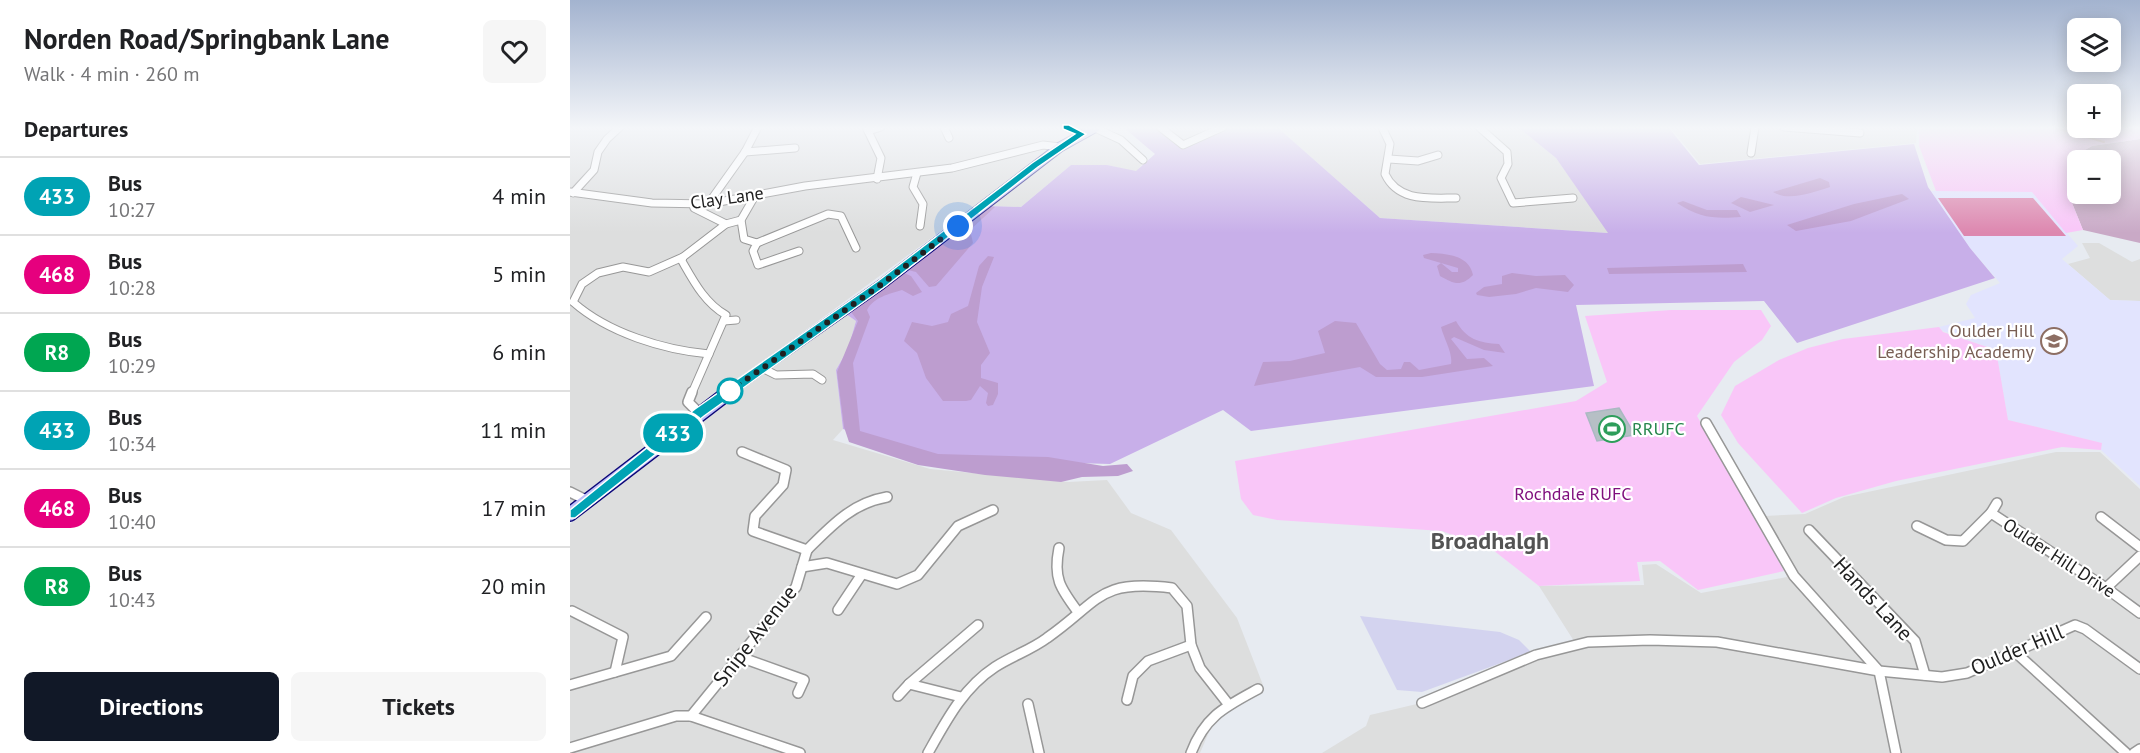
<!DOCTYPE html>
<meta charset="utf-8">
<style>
:root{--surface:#fff;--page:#f6f6f6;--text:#202124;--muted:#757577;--line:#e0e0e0;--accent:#111827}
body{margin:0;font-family:"PT Sans",sans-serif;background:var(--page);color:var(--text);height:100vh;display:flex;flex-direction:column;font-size:22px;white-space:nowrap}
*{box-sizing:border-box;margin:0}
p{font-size:20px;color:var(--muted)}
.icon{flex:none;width:33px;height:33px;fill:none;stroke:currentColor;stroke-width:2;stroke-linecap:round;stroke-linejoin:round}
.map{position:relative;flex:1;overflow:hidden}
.sheet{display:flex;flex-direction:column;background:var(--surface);width:570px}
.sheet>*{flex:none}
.badge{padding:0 12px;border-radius:20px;font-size:21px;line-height:39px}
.controls{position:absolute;left:1497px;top:18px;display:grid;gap:12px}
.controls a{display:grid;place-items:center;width:54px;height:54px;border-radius:9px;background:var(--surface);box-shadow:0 3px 15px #0003;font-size:30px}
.you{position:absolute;width:30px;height:30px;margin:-15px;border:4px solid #fff;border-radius:50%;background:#1a73e8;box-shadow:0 0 0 9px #1a73e833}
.map>.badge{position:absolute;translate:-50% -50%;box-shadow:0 0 0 3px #fff}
h2{padding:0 24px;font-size:22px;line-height:54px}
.round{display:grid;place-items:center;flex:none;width:63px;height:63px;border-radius:9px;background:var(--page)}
.summary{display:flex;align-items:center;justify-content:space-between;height:102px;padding:0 24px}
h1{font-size:28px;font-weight:700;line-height:45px}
.action{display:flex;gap:12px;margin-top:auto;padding:12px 24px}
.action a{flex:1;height:69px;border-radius:9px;background:var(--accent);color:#fff;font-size:24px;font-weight:700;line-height:69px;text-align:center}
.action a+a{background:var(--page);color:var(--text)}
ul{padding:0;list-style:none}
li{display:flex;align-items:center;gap:18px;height:78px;padding:0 24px;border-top:2px solid var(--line)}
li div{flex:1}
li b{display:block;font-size:22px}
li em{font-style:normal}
li .badge{min-width:66px;font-weight:700;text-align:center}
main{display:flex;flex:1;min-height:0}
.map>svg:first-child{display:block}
.residential{fill:#dddede}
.education{fill:#e2e4fe}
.farmland{fill:#d3d3ef}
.grass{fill:#c8afe9}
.forest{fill:#bd9dcf}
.cemetery{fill:#c9a9c6}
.park{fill:#f9c6f8}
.pitch{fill:#dd87af}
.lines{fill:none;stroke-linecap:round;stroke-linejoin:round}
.stream{stroke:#ddb1a9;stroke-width:2}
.building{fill:#b6bfc5;stroke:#aab9c2;stroke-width:1.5}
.street-far1-casing{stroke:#979797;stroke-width:9}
.street-casing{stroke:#979797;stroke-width:12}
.secondary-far1-casing{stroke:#0c0778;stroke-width:11}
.secondary-casing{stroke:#0c0778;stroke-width:16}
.street-far1{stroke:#fff;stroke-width:7}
.street{stroke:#fff;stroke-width:9}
.secondary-far1{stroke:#bdbef8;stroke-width:9}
.secondary{stroke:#bdbef8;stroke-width:13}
.line{fill:#00a3b4;stroke:#fff;stroke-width:1.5}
.walk{stroke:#202020;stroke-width:6;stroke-dasharray:0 10.8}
.stop-dot{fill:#fff;stroke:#00a3b4;stroke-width:3}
.labels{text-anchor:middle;stroke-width:4.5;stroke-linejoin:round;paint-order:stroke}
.street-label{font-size:18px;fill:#202020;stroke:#fff}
.education-label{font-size:18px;fill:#785e54;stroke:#fff;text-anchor:end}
.leisure-label{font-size:18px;fill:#27864d;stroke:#fff;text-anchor:start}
.park-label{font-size:18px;fill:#7f0e7d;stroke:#fff}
.near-street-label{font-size:21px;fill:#202020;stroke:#fff}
.district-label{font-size:24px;font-weight:bold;fill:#535353;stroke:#fff}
</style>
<main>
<section class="sheet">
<div class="summary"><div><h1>Norden Road/Springbank Lane</h1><p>Walk · 4 min · 260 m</p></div><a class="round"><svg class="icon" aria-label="heart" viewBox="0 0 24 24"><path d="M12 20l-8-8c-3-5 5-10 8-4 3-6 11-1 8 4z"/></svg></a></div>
<h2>Departures</h2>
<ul>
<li><span class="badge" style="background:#00a3b4;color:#fff">433</span><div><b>Bus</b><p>10:27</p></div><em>4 min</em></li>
<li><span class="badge" style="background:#e6007e;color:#fff">468</span><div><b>Bus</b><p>10:28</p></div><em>5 min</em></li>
<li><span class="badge" style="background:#00a651;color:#fff">R8</span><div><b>Bus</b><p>10:29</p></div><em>6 min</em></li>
<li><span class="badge" style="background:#00a3b4;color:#fff">433</span><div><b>Bus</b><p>10:34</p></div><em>11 min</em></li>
<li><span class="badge" style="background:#e6007e;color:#fff">468</span><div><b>Bus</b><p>10:40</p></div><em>17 min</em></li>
<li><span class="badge" style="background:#00a651;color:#fff">R8</span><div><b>Bus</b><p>10:43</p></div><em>20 min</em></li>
</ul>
<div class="action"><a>Directions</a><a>Tickets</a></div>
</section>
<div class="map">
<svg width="1570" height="753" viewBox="0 0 1570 753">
<rect width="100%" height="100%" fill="#e7ebf1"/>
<g class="residential">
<polygon points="0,127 516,127 498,138 31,480 0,506"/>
<polygon points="590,127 657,127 614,147"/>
<polygon points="707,127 948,127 986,158 1039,233 810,218"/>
<polygon points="1100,127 1347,127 1346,143 1130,164"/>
<polygon points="524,132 551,141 574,162 566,172 537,165 501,165 451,207 419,206 493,147"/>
<polygon points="1512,243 1529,243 1562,262 1570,259 1570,301 1540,300 1498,264 1520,258"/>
<polygon points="276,314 286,321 278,349 266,370 273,429 263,440 360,469 498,482 537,480 561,513 601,530 667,618 693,685 642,725 630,753 0,753 0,524 83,454 185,377"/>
<polygon points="1486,452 1530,452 1570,489 1570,753 752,753 796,726 800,715 881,696 980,655 1009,649 969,586 1074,585 1072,565 1086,564 1131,593 1217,577 1194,516 1235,514 1274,497"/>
</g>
<polygon class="education" points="1361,191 1462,192 1508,246 1492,259 1540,300 1570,301 1570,486 1531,450 1532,443 1438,420 1426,350 1373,331 1369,327 1405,318 1396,304 1401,295 1430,283 1400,248"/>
<polygon class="farmland" points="790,616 930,632 949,640 961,652 852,692 827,690"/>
<polygon class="grass" points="553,127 588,127 614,147 657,127 707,127 810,218 1038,233 986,158 948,127 1098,127 1129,165 1344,144 1358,187 1400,248 1425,278 1227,343 1194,301 1006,305 1024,386 681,431 653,410 540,464 369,459 273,429 266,370 278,349 286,321 276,314 419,206 451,207 501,165 537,165 566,171 585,154"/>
<g class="forest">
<path d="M1250,178L1259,182L1260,187C1243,192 1219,202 1203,192Z"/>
<polygon points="1332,194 1339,199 1281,221 1226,231 1217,225 1284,204"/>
<polygon points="1171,197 1204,205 1180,212 1161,203"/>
<path d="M1113,201L1137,210H1167L1171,217C1144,219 1130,218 1107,203Z"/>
<polygon points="419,206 425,207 400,230 403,243 366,286 359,287 346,272 338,270"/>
<path d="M861,253C877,254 899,255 903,275C891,287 884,284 870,276L867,266L871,263L882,272H888V268L854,258L853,255Z"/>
<polygon points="418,256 424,257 412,287 407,322 420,353 411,365 411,378 428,383 428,394 423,405 418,406 416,403 418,393 410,386 401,400 396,401 373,401 356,378 347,353 334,341 342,322 362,326 378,322 381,314 398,306 409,266"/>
<polygon points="1173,264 1177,272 1039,274 1037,268"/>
<path d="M334,273L341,276L352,292L343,296L332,290C319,294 304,297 297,310L300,317L283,363L290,431L368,454L478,457L533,466L557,464L563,471L548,476L512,477L491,482L415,475L348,465L279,442L274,427L267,372L288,321L281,312Z"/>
<polygon points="942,273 966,276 995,275 1004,285 998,292 966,288 946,294 919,297 907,295 906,293 914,287 932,284 932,276"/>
<path d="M765,321L786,323L810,364L817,370L831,369L834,362H840L849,370L881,364C883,353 874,339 871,327L886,321C896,339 909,343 929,344L935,353L914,350L884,337L881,339L897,359L914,358L923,366L852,377H806L790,367L684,386L693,362L720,361L755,353L748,331Z"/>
</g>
<polygon class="cemetery" points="1570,139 1570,243 1513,230 1500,198 1507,191 1508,194 1540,194 1540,160 1508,160 1507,154 1522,146"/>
<g class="park">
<polygon points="1349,127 1570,127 1570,139 1522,146 1508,154 1507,191 1500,198 1513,230 1496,233 1462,192 1366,191 1349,146"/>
<polygon points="1101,310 1191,310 1201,326 1192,340 1164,362 1127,416 1214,571 1128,590 1090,561 1067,562 1070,581 969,586 923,550 872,531 707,520 683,515 671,499 665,461 1006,401 1037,382 1015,316"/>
<polygon points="1369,327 1373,332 1426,350 1438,420 1532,443 1531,450 1492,447 1326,481 1266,498 1232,513 1168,443 1151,415 1165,386 1209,360 1238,348 1273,339"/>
</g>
<polygon class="pitch" points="1368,198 1463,198 1496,236 1394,236"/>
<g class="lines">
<polyline class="stream" points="1482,127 1534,142"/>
</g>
<polygon class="building" points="1049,408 1065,435 1027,441 1016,413"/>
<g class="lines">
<defs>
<g id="street-far1">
<polyline points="296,127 311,158 307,179"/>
<polyline points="374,127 379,138"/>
<polyline points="496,127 512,134"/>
<polyline points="590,127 613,145 653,127"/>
<path d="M812,127L820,144L815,174C828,202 859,198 886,198"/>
<polyline points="909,127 937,152 938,164 931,178 943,203 1003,198"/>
<polyline points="1214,127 1290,133"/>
<polyline points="525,128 551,140 573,160"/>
<polyline points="298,131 311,127"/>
<polyline points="175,152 225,148"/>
<polyline points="1181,153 1185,127"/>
<polyline points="819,159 848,161 868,155"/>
<polyline points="347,173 343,187 353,204 350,226"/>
<polyline points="0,192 82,203 138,204 235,186 382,168 473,145 490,147"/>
<polyline points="3,193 24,170 28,152 37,139 50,127"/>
<polyline points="186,194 171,220 174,239 187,243 183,251 188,265 229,251"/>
<polyline points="138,204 175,152 188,127"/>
<polyline points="123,205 124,208 156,224"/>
<polyline points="187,243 258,214 271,216 286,248"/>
<path d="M113,257L79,272L53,267L28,273L12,284L3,302C38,333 94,350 139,354"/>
<polyline points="154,321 166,320"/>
<polyline points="192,368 206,375 243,374 252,380"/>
<path d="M122,393L156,315C135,303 124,282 112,261L113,257L156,224L171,220"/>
</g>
<g id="street">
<polyline points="122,392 118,402 129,413"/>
<polyline points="1136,423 1224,576 1309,671"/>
<polyline points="172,452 216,470 213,485 185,516 183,531 237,550"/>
<polyline points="0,492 16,500"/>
<polyline points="1421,513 1427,503"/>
<polyline points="1531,517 1570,547"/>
<polyline points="1347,526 1376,540 1393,541 1421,513 1536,588 1570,613"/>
<polyline points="1239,530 1345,641 1355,675"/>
<path d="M489,548C483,578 490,588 508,612"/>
<path d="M237,550C261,526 282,503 317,497"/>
<polyline points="232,567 257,563 327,584 348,575 388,526 423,510"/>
<polyline points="1536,588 1570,556"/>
<polyline points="268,610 292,574"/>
<polyline points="2,611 53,637 45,672"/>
<polyline points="1444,651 1556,753"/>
<polyline points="170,657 234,680 228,693"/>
<polyline points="1309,671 1326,753"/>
<polyline points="0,685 101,656 136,617"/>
<polyline points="328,696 339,684"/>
<polyline points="391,697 339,684 408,625"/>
<polyline points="557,700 563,676 578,661 621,645"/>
<polyline points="852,703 966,655 1018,642 1080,640 1147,642 1309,671 1372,677 1397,673 1505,625 1515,629 1570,669"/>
<polyline points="458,704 469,753"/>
<polyline points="121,716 226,587 237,550"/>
<polyline points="0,748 106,716 121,716 230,753"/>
<path d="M358,753C376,721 393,688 425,667C442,656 461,650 477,638C531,600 528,579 602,588L617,606L621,645L630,668L659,705"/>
<path d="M621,753C635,716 655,707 688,689"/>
<polyline points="1564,753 1570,749"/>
</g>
<polyline id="secondary-far1" points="157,393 312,284 490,147 526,127"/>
<polyline id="secondary" points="0,514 159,392"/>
</defs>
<use href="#street-far1" class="street-far1-casing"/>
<use href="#street" class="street-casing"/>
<use href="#secondary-far1" class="secondary-far1-casing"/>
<use href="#secondary" class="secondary-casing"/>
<use href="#street-far1" class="street-far1"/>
<use href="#street" class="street"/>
<use href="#secondary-far1" class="secondary-far1"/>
<use href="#secondary" class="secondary"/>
</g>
<linearGradient id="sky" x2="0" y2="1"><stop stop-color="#a3b3cf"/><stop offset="0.55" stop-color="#f4f6f9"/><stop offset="1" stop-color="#f4f6f9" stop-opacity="0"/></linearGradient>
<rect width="1570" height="233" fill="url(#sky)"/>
<polygon class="line" points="493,125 499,125 516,134 468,167 316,286 134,416 5,518 0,518 0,510 125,409 308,281 462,163 505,134 493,129"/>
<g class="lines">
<polyline class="walk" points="160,391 312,284 388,226"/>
</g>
<defs>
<symbol id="school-ring" viewBox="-11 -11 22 22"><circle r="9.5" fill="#fff" stroke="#8d6e63" stroke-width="1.5"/><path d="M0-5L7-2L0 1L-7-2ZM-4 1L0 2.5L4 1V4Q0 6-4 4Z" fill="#8d6e63"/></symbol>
<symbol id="stadium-ring" viewBox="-11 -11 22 22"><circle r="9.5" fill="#fff" stroke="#2e9e5b" stroke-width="1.5"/><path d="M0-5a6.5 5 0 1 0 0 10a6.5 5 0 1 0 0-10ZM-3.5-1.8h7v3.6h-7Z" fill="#2e9e5b"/></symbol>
</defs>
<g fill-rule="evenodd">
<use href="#school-ring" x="1469" y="326" width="30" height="30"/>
<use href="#stadium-ring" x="1027" y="414" width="30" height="30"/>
</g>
<circle class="stop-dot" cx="160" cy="391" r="12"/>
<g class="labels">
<g class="street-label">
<text transform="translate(157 198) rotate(-8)" y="6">Clay Lane</text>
<text transform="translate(1489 558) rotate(33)" y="6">Oulder Hill Drive</text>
</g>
<g class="education-label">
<text x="1464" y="337">Oulder Hill<tspan x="1464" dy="21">Leadership Academy</tspan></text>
</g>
<g class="leisure-label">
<text x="1062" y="435">RRUFC</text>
</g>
<g class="park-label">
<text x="1003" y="500">Rochdale RUFC</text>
</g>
<g class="near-street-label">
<text transform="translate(1303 599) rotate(47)" y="7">Hands Lane</text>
<text transform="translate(185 636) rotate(-52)" y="7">Snipe Avenue</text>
<text transform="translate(1447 650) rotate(-23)" y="7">Oulder Hill</text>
</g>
<g class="district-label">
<text x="920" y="549">Broadhalgh</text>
</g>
</g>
</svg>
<div class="controls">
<a><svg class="icon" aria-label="layers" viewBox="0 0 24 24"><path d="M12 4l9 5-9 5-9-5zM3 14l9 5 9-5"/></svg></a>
<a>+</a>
<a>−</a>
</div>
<div class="you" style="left:388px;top:226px"></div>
<b class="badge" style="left:103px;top:433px;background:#00a3b4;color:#fff">433</b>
</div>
</main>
